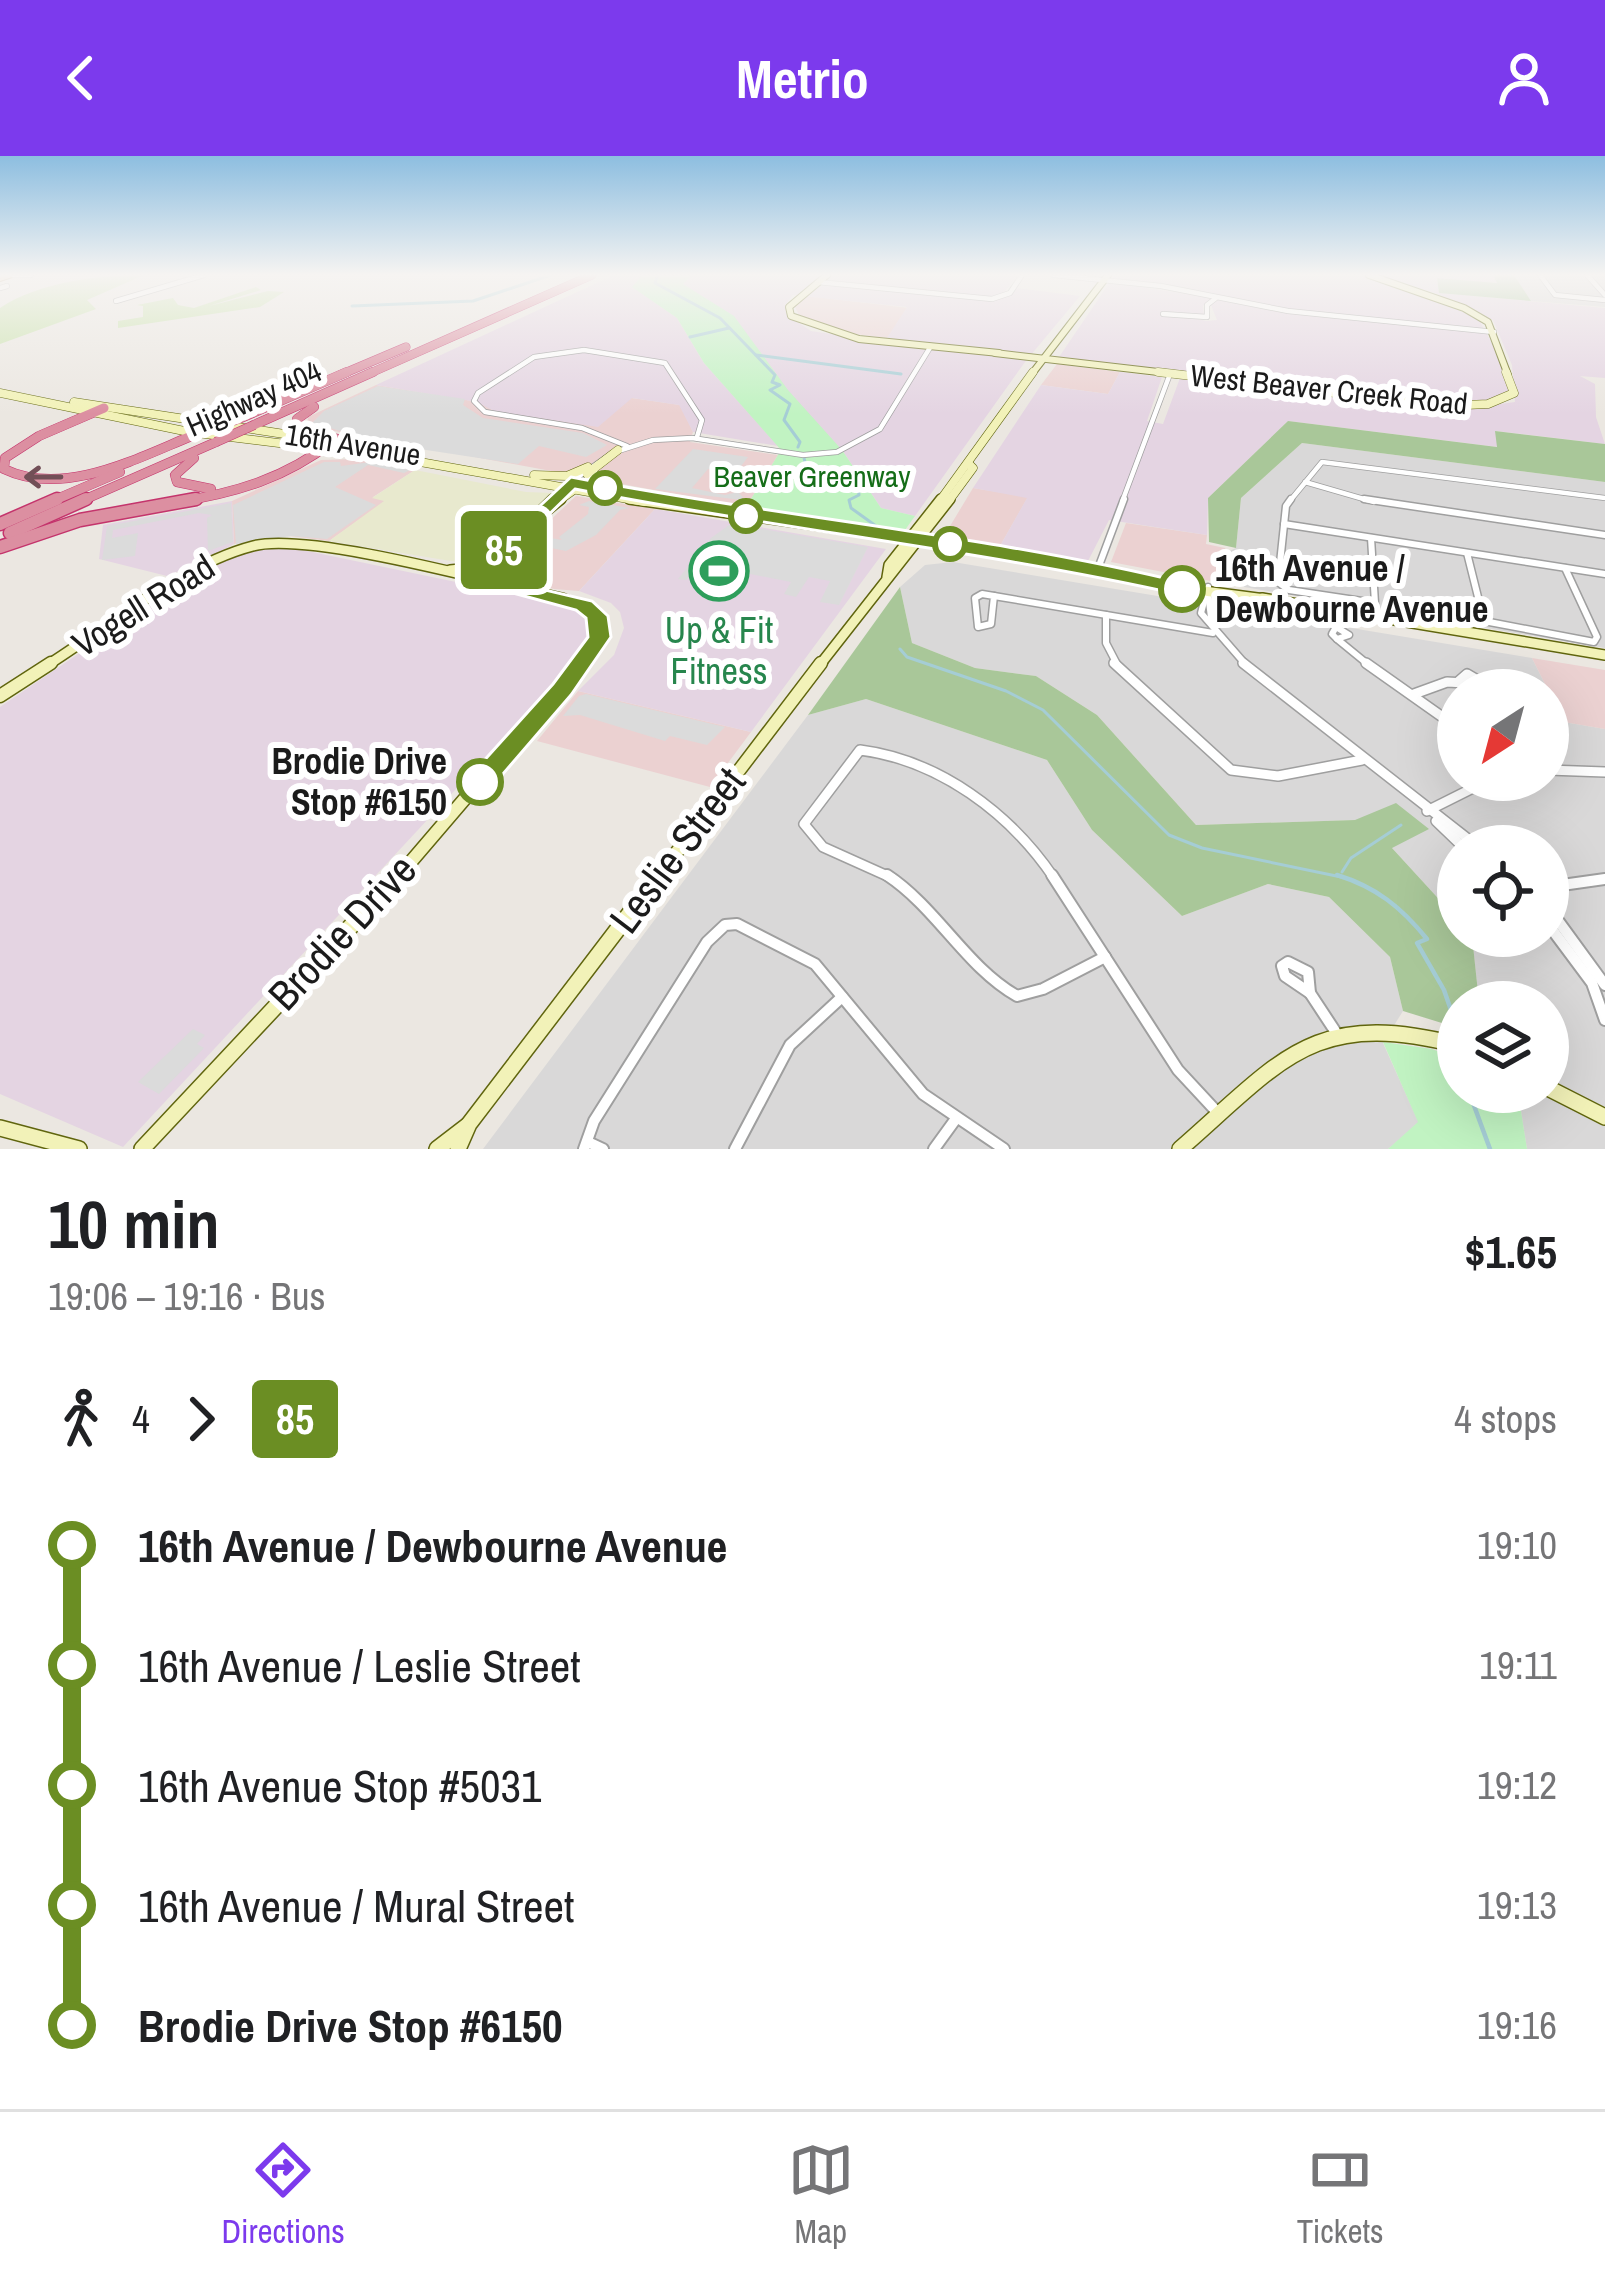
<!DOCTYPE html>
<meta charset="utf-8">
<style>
:root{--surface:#fff;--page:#f6f6f6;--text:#202124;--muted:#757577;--line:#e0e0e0;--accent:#7c3aed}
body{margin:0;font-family:"Archivo Narrow",sans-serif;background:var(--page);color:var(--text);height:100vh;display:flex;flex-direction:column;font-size:45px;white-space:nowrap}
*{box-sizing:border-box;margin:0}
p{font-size:39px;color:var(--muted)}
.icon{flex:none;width:66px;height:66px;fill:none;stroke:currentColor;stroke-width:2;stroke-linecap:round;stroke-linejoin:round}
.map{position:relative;height:993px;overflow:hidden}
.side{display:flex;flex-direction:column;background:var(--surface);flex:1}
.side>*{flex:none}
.badge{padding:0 24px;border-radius:9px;font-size:42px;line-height:78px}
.needle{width:78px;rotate:216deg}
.buttons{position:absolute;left:1437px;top:513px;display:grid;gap:24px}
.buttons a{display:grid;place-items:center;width:132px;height:132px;border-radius:50%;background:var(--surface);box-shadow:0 12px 48px #0002;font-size:60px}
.map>.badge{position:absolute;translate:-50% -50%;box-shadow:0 0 0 6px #fff}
.legs{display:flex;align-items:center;gap:18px;height:132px;padding:0 48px;font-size:39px}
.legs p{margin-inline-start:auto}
.summary{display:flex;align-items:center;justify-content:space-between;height:204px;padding:0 48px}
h1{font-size:66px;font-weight:700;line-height:90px}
ul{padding:0 48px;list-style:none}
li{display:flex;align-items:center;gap:42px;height:120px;font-size:45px}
li i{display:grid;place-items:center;width:18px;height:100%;margin:0 15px;background:currentColor}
li i::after{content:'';width:30px;height:30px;margin:-15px;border:9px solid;border-radius:50%;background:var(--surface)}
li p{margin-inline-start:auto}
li:first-child i{background:linear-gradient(#0000 50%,currentColor 0)}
li:last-child i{background:linear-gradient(currentColor 50%,#0000 0)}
header{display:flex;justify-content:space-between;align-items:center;height:156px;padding:0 48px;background:var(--accent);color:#fff;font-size:54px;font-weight:700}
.dock{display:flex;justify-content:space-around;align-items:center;height:168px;border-top:3px solid var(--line);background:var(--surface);font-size:33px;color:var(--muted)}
.dock a{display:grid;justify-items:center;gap:6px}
.dock .selected{color:var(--accent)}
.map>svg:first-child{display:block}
.residential{fill:#d9d8d8;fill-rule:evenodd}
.commercial{fill:#ebd1d1}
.industrial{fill:#e4d4e2;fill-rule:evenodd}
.farmland{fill:#e8e9ce}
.grass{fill:#c9e2ab}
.forest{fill:#a9c799}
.park{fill:#c1f3c2}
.parking{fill:#dbdbdb}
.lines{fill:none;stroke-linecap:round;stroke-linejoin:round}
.stream-far1{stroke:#a5cdd5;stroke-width:3}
.stream{stroke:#a5cdd5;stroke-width:4.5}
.street-far3-casing{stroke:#9f9f9f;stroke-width:6}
.street-far2-casing{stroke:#9f9f9f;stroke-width:9}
.street-far1-casing{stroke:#9f9f9f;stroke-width:12}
.street-casing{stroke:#9f9f9f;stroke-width:14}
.secondary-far4-casing{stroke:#60650e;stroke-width:8}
.secondary-far3-casing{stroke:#60650e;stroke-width:9}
.secondary-far2-casing{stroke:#60650e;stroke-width:12}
.secondary-far1-casing{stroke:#60650e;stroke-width:15}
.secondary-casing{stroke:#60650e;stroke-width:18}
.primary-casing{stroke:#84570e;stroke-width:8}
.highway-far2-casing{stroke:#c4346c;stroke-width:9}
.highway-far1-casing{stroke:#c4346c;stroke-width:10}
.highway-casing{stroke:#c4346c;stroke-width:15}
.street-far3{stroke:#fff;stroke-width:4.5}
.street-far2{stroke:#fff;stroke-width:6}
.street-far1{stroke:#fff;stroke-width:9}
.street{stroke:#fff;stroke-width:10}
.secondary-far4{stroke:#f2f2b8;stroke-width:6}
.secondary-far3{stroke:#f2f2b8;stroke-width:8}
.secondary-far2{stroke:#f2f2b8;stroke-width:9}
.secondary-far1{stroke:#f2f2b8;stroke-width:12}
.secondary{stroke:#f2f2b8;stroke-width:15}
.primary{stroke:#f2caa0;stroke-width:6}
.highway-far2{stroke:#dc8fa1;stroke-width:8}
.highway-far1{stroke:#dc8fa1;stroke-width:9}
.highway{stroke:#dc8fa1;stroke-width:12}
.highway-bridge-casing{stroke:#c4346c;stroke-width:10;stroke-linecap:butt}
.highway-bridge{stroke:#dc8fa1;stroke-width:9}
.oneway{stroke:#724f57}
.line-1{fill:#6b8e23;stroke:#fff;stroke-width:3}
.stop-1-dot{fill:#fff;stroke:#6b8e23;stroke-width:6}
.labels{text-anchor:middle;stroke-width:12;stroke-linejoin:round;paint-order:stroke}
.far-street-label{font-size:30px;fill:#1b1b1b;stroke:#fff}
.far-park-label{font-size:30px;fill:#156d18;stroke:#fff}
.stop-label{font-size:36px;font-weight:bold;fill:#1b1b1b;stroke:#fff;text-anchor:start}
.street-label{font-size:36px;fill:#1b1b1b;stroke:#fff}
.leisure-label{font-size:36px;fill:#27864d;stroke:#fff}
.near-street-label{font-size:42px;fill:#1b1b1b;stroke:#fff}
</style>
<header><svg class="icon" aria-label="back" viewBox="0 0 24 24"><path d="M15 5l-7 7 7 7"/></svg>Metrio<svg class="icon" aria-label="person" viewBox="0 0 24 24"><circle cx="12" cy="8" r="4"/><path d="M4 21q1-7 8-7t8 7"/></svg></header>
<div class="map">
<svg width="1605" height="993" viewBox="0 0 1605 993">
<rect width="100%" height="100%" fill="#ebe7e1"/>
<g class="residential">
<polygon points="1514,119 1605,119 1605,151 1531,145"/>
<polygon points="1302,287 1605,326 1605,492 1221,427 1227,396 1236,392 1241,342"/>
<path d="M953,406L1532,502L1564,566L1605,573V993H1527L1518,936H1548V846H1479L1472,780H1548V690H1458V764L1392,692L1355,664L1196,669L1097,559L1036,520L975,512L912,487L900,431L925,409ZM1458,534H1548V624H1458Z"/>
<polygon points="866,543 1047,604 1092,674 1182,760 1268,728 1329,741 1390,801 1403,855 1383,887 1419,967 1388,993 483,993 808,559"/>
</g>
<g class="commercial">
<polygon points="806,140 909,152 887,182 830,175 801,163 794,149"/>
<polygon points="1057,208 1120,216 1108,238 1041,229"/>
<polygon points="376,229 478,246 632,242 680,249 693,276 690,286 778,299 746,351 307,270 308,261"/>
<polygon points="357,303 415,314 373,341 386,345 329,385 283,379 234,388 232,345 321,304"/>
<polygon points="973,332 1028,341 1000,390 944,380"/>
<polygon points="576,340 655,353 579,435 554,433 501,418 502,409"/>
<polygon points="1126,367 1207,379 1206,388 1225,392 1227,396 1221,427 1111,406"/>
<polygon points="1532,502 1605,514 1605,573 1564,566"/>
<polygon points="578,535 751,576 710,631 537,585"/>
</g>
<g class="industrial">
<polygon points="614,119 642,119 633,131 677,162 704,207 778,290 693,276 679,249 632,242 598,271 494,255 477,246 376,229"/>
<path d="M692,119H822L813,127L984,144L1003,142L1016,132L1080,140L1025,206L915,360L881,352L842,294L683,128ZM793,139L907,151L887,182L922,187L919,191L811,175L787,159L785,149Z"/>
<polygon points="832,119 1018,119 1002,139 987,141 825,124"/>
<polygon points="1115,119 1366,119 1478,162 1499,200 1510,234 1495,245 1449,249 1059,201 1110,126 1212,142 1203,150 1204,159 1197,163 1206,165 1217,164 1211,149 1218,144 1284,157 1304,156 1112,123"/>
<polygon points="1374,119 1493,119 1498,127 1437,123 1439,137 1605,152 1605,222 1580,220 1595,228 1596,261 1605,288 1496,275 1498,291 1288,265 1208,342 1207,379 1109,364 1088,405 1000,390 1027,342 973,332 1041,229 1108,238 1120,216 1162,221 1147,265 1163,268 1180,222 1456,254 1515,246 1512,209 1493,164 1435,137"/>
<polygon points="232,345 234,388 171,421 99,403 103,369"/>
<polygon points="655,353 886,393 751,576 578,535 614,499 624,472 620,456 611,447 579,435"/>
<polygon points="265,390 288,391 566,449 589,464 595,473 590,489 123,991 0,938 0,551 205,412"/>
</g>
<polygon class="farmland" points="415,314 526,336 551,337 519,371 469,408 329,385 384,345 372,342"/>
<g class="grass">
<path d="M144,119L87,144L96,153L0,188V152C39,126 98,119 144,119Z"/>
<polygon points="256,131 261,134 209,150 268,135 284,136 260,151 118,172 118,165 143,161 143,150 137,149 173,142 178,149 194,152"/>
</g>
<g class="forest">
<polygon points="1493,119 1514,119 1531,145 1439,137 1437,122 1497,127"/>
<polygon points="1288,265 1497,291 1495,275 1605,288 1605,326 1302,287 1241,342 1236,392 1209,386 1208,342"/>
<polygon points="900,431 912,487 975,512 1036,520 1097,559 1196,669 1355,664 1396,647 1429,673 1392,692 1458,764 1458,780 1472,780 1479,846 1458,846 1458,872 1403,855 1390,801 1329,741 1268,728 1182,760 1092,674 1047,604 866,543 808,559"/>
</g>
<g class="park">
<polygon points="642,119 692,119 683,128 734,160 788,234 842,294 881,352 915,360 905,374 746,351 781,294 704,207 677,162 632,131"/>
<polygon points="1383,886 1432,893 1458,903 1458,936 1518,936 1527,993 1388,993 1418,966"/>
</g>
<g class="parking">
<polygon points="378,230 465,243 463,249 483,262 583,277 607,289 586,301 539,290 518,308 387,288 312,267 324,255"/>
<polygon points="693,293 748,301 735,318 708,313 692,332 725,339 738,336 743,341 741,344 655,333"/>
<polygon points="324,306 340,306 341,310 371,306 410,314 404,317 368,309 335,331 376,349 327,383 291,380 236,388 233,349"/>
<polygon points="589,345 630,352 620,354 596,379 566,395 531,388 539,380 562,384 559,381 588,358 589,351 579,349"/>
<polygon points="231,347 233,386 208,395 207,362 212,359 199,357 113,374 112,382 138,377 135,400 102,404 107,370"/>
<polygon points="729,369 739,369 868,391 839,449 820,446 830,425 809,421 796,441 784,438 791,426 700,408 686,424 678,423 711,382"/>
<polygon points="586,538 725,571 707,589 670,580 665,585 580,559 563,560 579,540"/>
<polygon points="193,873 205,879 197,888 204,892 159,938 138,926"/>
</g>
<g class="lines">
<g class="stream-far1">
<polyline points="658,119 655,127 720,162 775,219 772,226 780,229 770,234 790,248 784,264 800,286 798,291"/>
<polyline points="352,150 473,145 551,119"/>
<polyline points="690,181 729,172"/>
<polyline points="756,199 901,218"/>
<polyline points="804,302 806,310 800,312 810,323 858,327 859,339 849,344 851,352 876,370"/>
<polyline points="900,493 907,501 1006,535 1043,554 1169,679 1202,692 1346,722"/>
<polyline points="1342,716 1351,702 1401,669"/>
</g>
<g class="stream">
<path d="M1337,719C1376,731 1401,751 1427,783L1417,787L1444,834L1452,857"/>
<polyline points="1469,936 1490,993"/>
</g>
<defs>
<g id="street-far3">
<polyline points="2,119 31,119"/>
<polyline points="1054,119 1161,130 1288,155 1494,176"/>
<polyline points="1540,119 1555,139 1605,144"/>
<polyline points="1587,119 1605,139"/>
<polyline points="818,126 992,143 1010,137 1022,119"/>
<polyline points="0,132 7,130"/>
<polyline points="116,145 204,119"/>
<polyline points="1163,158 1207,161 1207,149 1216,142"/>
<polyline points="627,290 582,272 485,256 474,245 478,237 534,201 584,194 665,207 702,264 697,281"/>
<polyline points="571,326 612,297 653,284 692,282 803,299 837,296 880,273 931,190"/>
<polyline points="1305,326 1374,346"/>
<polyline points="581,328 595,315"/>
<polyline points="1122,346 1170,218"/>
<polyline points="1289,346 1322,306 1605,342"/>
</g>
<g id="street-far2">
<polyline points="1291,343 1286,350 1278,426 1289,434 1375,447 1371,382"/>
<polyline points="1364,343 1605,379"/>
<polyline points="1284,368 1605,418"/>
<polyline points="1467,397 1484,465 1594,486 1597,481 1565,412"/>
<polyline points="1097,415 1124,343"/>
<polyline points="1208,431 1201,457 1247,510"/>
<polygon points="982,438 994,440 991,468 978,471 975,442"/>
<polyline points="1208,438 1212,469"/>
<polyline points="994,440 1213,477"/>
<polyline points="1106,459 1106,487 1118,510"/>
<polygon points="1336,471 1349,479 1337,483 1332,478"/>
<polyline points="1337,483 1370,510"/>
</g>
<g id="street-far1">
<polyline points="1114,507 1231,614 1278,620 1362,604"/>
<polyline points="1243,507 1477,690"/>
<polyline points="1366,507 1458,572"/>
<polyline points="1414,538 1447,526 1484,528 1467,518 1459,525"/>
<polyline points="1548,614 1605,616"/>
<polyline points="1427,655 1489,624"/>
<polyline points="1436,665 1462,690"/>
<path d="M892,722L823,691L804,668L860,594C939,604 1010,657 1054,722"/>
</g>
<g id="street">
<path d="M887,719C937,752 966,811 1017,840L1043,833L1105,801"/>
<polyline points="1052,719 1105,801"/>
<polyline points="1548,731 1605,723"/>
<polyline points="1548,751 1605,829"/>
<polyline points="1548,768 1592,827 1605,864"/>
<polyline points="1105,801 1178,914 1217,956"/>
<polygon points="1288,806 1308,816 1310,837 1285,820 1282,810"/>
<polyline points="1310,837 1335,875"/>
<polyline points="588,986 603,993"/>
<polyline points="584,993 594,965 707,786 725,769 737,768 815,808 923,938 1004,993"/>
<polyline points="735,993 790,889 842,841"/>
<polyline points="934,993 955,964"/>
</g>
<g id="secondary-far4">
<polyline points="827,119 789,151 791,160 859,183 999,197"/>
<polyline points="1369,119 1464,152 1488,166 1508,219"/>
<polyline points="995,197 1184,219"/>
<polyline points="1031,219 1108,119"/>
</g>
<g id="secondary-far3">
<polyline points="1158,216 1444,250 1488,248 1514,237 1506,216"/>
<polyline points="0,237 189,276 392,301 645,346"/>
<polyline points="74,246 317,283"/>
<polyline points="587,318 618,294"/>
<polyline points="534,319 567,320 588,311"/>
<polyline points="550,346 566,331"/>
<polyline points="557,346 575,333"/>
<polyline points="939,346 1033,216"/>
<polyline points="948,346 973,312 969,308"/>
</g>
<g id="secondary-far2">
<polyline points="629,343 1011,397 1166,430 1265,443"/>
<polyline points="545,356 561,343"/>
<polyline points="450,414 471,412 489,402"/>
<polyline points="887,421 889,409 941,343"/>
<polyline points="471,423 553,343"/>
<polyline points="1262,442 1605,499"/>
<path d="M46,510C108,471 183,408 253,390C308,375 497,428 562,442L591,455L601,471L578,510"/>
<polyline points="819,510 950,343"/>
</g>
<g id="secondary-far1">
<polyline points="0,540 51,507"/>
<polyline points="397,722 581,507"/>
<polyline points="657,722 821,507"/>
</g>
<g id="secondary">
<polyline points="1548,932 1605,961"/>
<polyline points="0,972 79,993"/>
<polyline points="142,993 399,719"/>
<polyline points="437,993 467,970"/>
<polyline points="458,993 469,968 659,719"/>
<path d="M1180,993C1282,904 1313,852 1458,889"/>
</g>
<polyline id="primary" points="0,122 9,119"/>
<g id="highway-far2">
<polyline points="340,219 406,191"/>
<polyline points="366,219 592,119"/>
</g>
<g id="highway-far1">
<polyline points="314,251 297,263 299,275 390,294"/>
<path d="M104,252L39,280L5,302L4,313C64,342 137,302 194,279"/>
<polyline points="234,265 347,216"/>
<polyline points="254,269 373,216"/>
<polyline points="194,302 175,319 177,326 211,333"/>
<polyline points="50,346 120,316"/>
<polyline points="79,346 216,286"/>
<path d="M177,346C236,337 286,322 333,285"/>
</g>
<g id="highway">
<polyline points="0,368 57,343"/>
<polyline points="10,377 86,343"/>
<polyline points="0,391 80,364 196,343"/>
</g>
</defs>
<use href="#street-far3" class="street-far3-casing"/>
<use href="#street-far2" class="street-far2-casing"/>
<use href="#street-far1" class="street-far1-casing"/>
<use href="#street" class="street-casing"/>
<use href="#secondary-far4" class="secondary-far4-casing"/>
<use href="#secondary-far3" class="secondary-far3-casing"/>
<use href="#secondary-far2" class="secondary-far2-casing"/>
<use href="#secondary-far1" class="secondary-far1-casing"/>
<use href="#secondary" class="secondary-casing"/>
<use href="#primary" class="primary-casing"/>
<use href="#highway-far2" class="highway-far2-casing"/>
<use href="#highway-far1" class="highway-far1-casing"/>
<use href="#highway" class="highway-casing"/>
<use href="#street-far3" class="street-far3"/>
<use href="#street-far2" class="street-far2"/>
<use href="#street-far1" class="street-far1"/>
<use href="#street" class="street"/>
<use href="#secondary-far4" class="secondary-far4"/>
<use href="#secondary-far3" class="secondary-far3"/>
<use href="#secondary-far2" class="secondary-far2"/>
<use href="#secondary-far1" class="secondary-far1"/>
<use href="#secondary" class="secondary"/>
<use href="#primary" class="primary"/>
<use href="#highway-far2" class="highway-far2"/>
<use href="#highway-far1" class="highway-far1"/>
<use href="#highway" class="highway"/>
<defs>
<g id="highway-bridge">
<polyline points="194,279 229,265"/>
<polyline points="216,286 254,269"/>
</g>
</defs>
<use href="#highway-bridge" class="highway-bridge-casing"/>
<use href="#highway-bridge" class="highway-bridge"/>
</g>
<defs><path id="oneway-shaft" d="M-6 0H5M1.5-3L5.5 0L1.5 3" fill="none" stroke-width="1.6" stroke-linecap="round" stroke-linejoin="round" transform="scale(3)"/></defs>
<use class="oneway" href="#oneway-shaft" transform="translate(43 321) rotate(180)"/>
<linearGradient id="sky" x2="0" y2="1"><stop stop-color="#8dbee0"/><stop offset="0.46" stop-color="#f6f4f2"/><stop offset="1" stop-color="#f6f4f2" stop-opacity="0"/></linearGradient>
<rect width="1605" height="258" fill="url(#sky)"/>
<path class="line-1" d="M571,321C776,361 986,378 1189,428L1192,433L1182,439C981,394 777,373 575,333L486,420L592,445L608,460L611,481L571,539L490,633L480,636L466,626L471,619L553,528L588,481L586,462L576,454L461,423Z"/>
<defs>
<symbol id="stadium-ring" viewBox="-11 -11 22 22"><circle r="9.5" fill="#fff" stroke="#2e9e5b" stroke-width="1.5"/><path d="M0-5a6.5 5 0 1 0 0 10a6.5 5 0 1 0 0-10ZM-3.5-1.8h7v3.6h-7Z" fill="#2e9e5b"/></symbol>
</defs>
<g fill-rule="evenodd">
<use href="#stadium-ring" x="686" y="382" width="66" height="66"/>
</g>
<g class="stop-1-dot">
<circle cx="605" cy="332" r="15"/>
<circle cx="746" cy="360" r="15"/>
<circle cx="950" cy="388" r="15"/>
<circle cx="1182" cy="433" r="21"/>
<circle cx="480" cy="626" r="21"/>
</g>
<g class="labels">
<g class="far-street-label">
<text transform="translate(1329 234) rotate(6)" y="10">West Beaver Creek Road</text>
<text transform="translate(254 243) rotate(-24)" y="10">Highway 404</text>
<text transform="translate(353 289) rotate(9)" y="10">16th Avenue</text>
</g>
<g class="far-park-label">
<text x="812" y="331">Beaver Greenway</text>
</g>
<g class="stop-label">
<text x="1215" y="425">16th Avenue /<tspan x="1215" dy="41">Dewbourne Avenue</tspan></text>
<text x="447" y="618" text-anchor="end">Brodie Drive<tspan x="447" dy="41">Stop #6150</tspan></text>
</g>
<g class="street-label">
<text transform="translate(143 449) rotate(-32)" y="13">Vogell Road</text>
</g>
<g class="leisure-label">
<text x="719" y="487">Up &amp; Fit<tspan x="719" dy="41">Fitness</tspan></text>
</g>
<g class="near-street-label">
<text transform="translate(677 694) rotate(-53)" y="15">Leslie Street</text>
<text transform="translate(342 776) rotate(-47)" y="15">Brodie Drive</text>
</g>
</g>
</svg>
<div class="buttons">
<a><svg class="needle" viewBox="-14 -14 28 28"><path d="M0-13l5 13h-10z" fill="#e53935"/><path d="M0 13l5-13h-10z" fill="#757577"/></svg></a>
<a><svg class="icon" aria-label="locate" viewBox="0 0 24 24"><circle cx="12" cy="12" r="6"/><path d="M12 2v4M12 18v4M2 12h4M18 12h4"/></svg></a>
<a><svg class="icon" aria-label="layers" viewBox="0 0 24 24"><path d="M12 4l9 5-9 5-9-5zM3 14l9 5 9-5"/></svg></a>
</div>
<b class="badge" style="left:504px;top:394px;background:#6b8e23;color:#fff">85</b>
</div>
<section class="side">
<div class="summary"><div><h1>10 min</h1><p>19:06 – 19:16 · Bus</p></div><b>$1.65</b></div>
<div class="legs"><svg class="icon" aria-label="walk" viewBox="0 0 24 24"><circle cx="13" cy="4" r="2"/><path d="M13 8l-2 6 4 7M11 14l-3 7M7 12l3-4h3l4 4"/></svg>4<svg class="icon" aria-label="forward" viewBox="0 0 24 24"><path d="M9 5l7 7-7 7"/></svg><b class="badge" style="background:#6b8e23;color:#fff">85</b><p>4 stops</p></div>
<ul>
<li><i style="color:#6b8e23"></i><b>16th Avenue / Dewbourne Avenue</b><p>19:10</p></li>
<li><i style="color:#6b8e23"></i><span>16th Avenue / Leslie Street</span><p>19:11</p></li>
<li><i style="color:#6b8e23"></i><span>16th Avenue Stop #5031</span><p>19:12</p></li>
<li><i style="color:#6b8e23"></i><span>16th Avenue / Mural Street</span><p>19:13</p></li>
<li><i style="color:#6b8e23"></i><b>Brodie Drive Stop #6150</b><p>19:16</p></li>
</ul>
</section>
<nav class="dock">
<a class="selected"><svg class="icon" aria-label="directions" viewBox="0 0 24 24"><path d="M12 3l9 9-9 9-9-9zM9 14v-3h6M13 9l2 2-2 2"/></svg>Directions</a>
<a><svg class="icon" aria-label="map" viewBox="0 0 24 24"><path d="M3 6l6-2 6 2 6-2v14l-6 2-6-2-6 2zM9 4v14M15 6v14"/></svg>Map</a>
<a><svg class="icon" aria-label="tickets" viewBox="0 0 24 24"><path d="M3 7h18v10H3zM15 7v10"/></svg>Tickets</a>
</nav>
